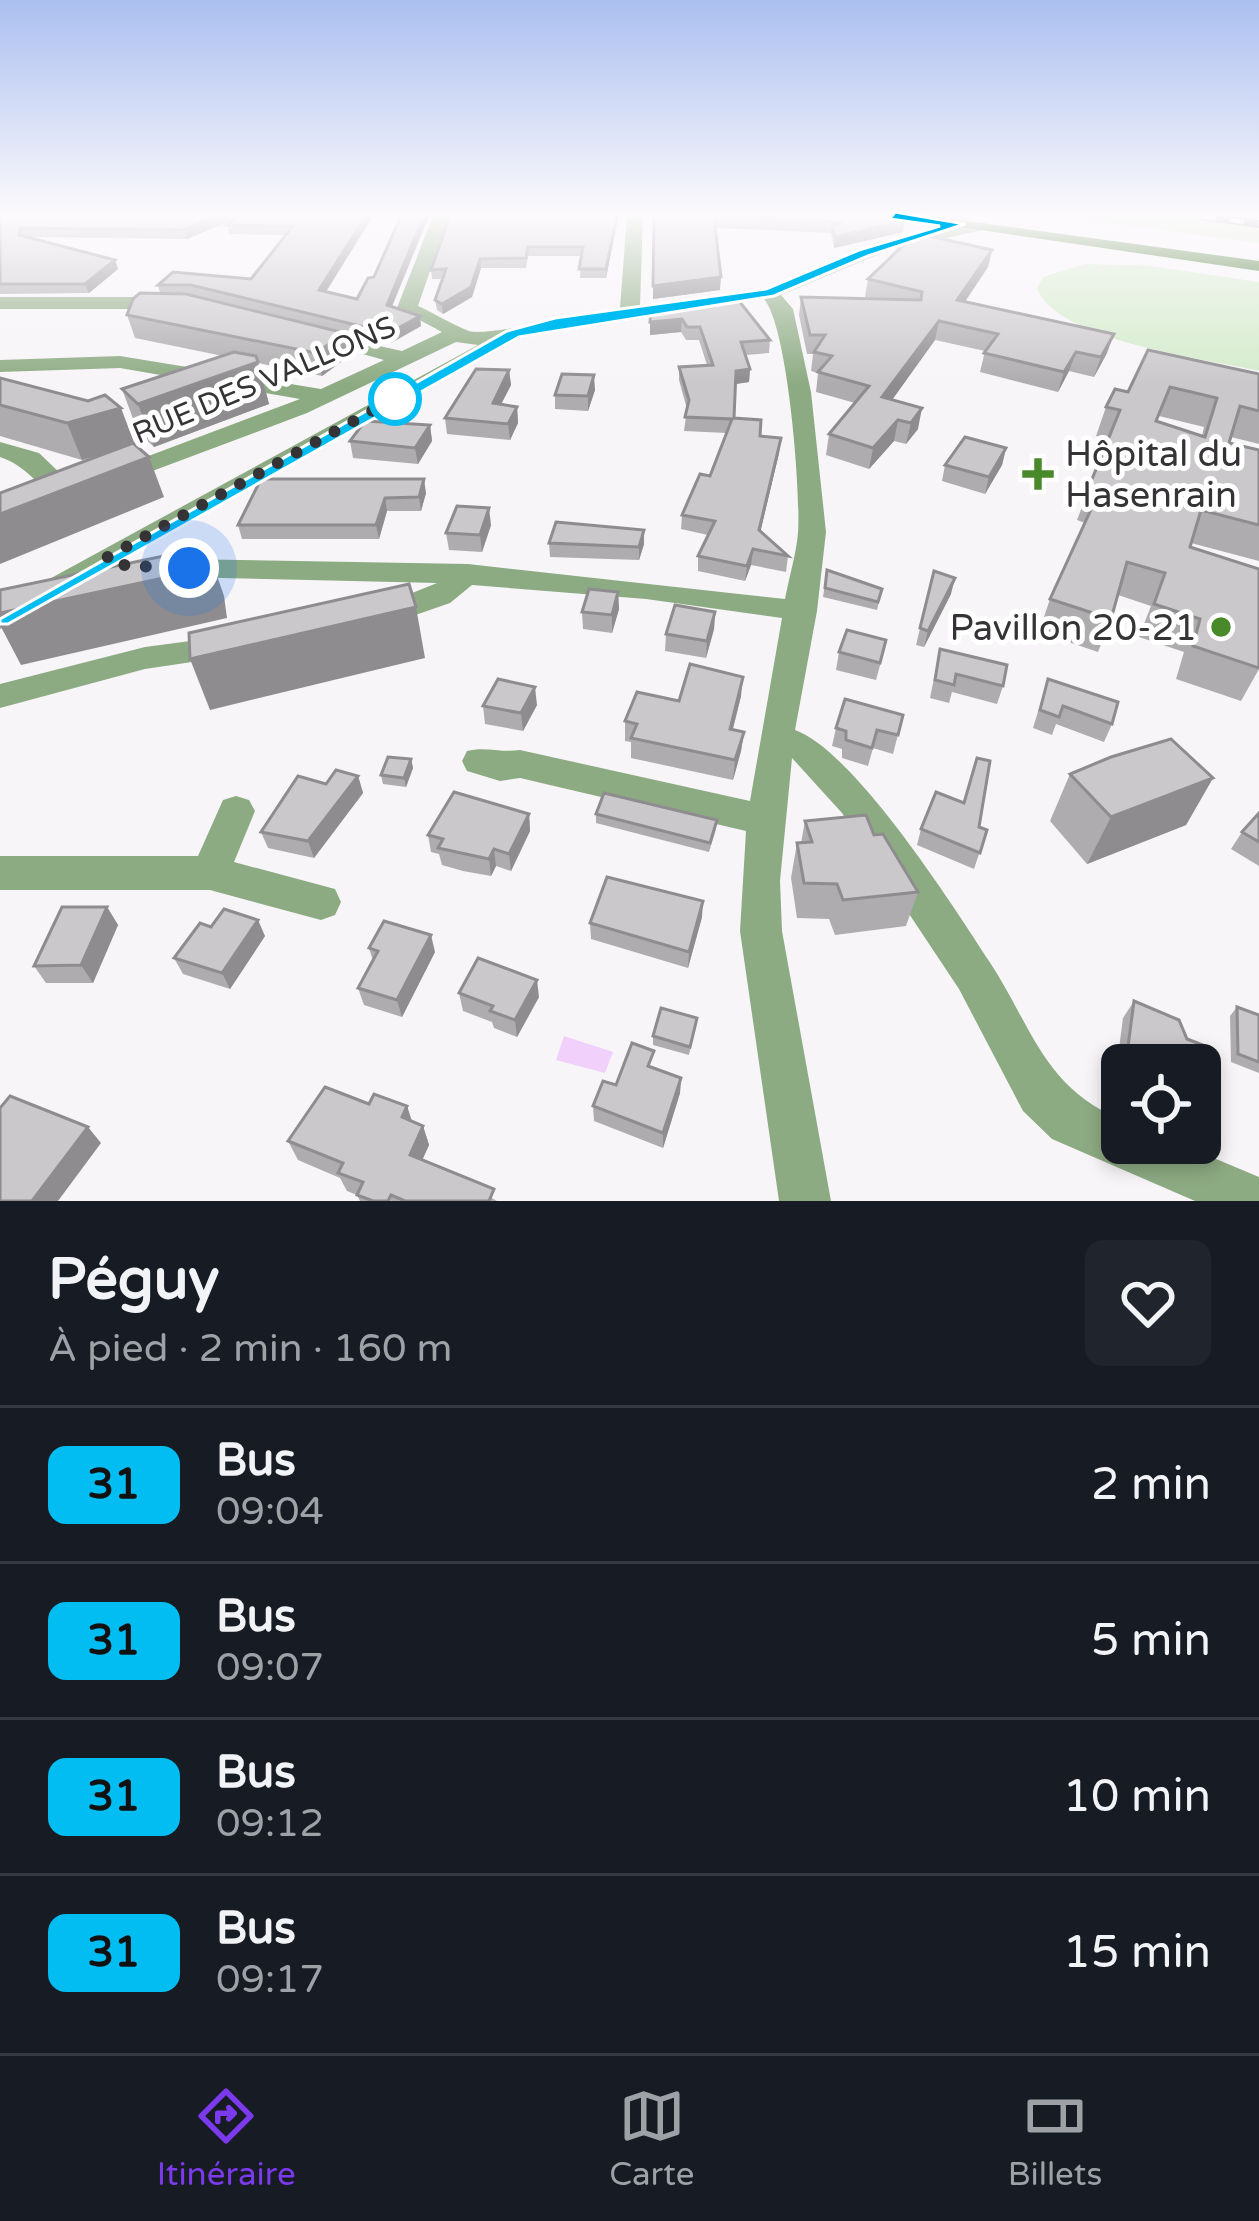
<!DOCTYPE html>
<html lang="fr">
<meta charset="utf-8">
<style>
:root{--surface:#171b24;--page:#20242c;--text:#f1f3f6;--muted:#9ea1a6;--line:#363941;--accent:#7c3aed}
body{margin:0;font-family:"Varela Round",sans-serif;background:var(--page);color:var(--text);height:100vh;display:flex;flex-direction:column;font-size:45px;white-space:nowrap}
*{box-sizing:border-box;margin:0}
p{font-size:39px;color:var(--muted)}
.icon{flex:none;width:66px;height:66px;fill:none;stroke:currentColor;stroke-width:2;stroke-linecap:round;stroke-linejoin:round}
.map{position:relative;height:1201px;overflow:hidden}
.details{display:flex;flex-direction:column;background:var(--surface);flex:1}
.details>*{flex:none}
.badge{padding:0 24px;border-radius:18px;font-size:42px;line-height:78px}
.tools{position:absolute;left:1101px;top:1044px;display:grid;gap:24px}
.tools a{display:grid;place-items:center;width:120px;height:120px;border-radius:18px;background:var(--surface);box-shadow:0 6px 18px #0003;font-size:60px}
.you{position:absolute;width:60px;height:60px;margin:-30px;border:9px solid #fff;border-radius:50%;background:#1a73e8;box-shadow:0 0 0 18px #1a73e833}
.map>.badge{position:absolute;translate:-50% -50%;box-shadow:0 0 0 6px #fff}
.round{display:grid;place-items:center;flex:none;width:126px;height:126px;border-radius:18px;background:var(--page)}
.overview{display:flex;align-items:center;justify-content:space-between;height:204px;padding:0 48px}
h1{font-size:57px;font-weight:800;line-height:90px}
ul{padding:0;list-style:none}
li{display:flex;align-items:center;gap:36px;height:156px;padding:0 48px;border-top:3px solid var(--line)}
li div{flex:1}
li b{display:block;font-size:45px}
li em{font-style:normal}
li .badge{min-width:132px;font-weight:700;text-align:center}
.tabs{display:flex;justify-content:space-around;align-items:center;height:168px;border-top:3px solid var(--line);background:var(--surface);font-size:33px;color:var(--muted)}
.tabs a{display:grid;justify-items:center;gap:6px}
.tabs .on{color:var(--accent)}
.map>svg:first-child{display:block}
.green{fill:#d3ebca}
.water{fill:#f1d0fb}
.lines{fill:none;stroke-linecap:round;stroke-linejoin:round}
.minor{fill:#8dab83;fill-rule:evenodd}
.major{fill:#356b1c;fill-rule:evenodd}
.rail-casing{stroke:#5a585a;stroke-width:8}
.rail{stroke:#fff;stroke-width:4.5;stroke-dasharray:14;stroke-linecap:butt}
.wall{fill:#afacaf;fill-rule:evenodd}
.shaded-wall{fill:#8e8c8f}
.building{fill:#cbc8cc;stroke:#8e8c8f;stroke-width:3;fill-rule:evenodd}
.line{fill:#01bdf2;stroke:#fff;stroke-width:3}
.walk{stroke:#353335;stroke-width:12;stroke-dasharray:0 21.6}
.stop-dot{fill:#fff;stroke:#01bdf2;stroke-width:6}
.poi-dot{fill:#48892a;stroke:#fff;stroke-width:4.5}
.labels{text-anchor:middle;stroke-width:10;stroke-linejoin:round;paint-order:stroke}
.far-street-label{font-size:30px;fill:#353335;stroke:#fff}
.poi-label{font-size:36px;fill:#353335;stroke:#fff;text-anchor:start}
</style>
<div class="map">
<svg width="1259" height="1201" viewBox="0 0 1259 1201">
<rect width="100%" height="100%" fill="#f8f5f9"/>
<g class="green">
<polygon points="941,216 1174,216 1259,227 1259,243 1072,218"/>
<path d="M1085,264L1150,266L1259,282V371C1205,358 1060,342 1037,289L1043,277Z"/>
</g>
<polygon class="water" points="564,1036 613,1052 605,1073 556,1060"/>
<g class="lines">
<g class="minor">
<path d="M433,216H449L418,306C434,313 453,325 469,331C487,337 591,312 620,308L627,216H643L640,305L765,288L878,242L984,222V230L889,250L781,295L793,309L811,392L826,532L817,611L795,730C853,750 953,905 989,961C1033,1028 1043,1087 1122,1120V1143H1178L1259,1177V1201H1195L1052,1139L1023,1111L959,989L842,813L792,758L780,881L782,931L831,1201H779L740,931L746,831L520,778L500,781L467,771L462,761L467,751C485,746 501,753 520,750L750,801L782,618L646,599L472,585L450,603L381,627L370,624L366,617L370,610L437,583L176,577L162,568L176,559L468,564L785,599C789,577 796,555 798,533C801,492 788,327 764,299L520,338L0,629V606L478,345L456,342L307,413L115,485L102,477L106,472L300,399L120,368L0,372V360L120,356L321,389L384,360L302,337V329L402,351L442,332L397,308Z"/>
<polygon points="0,297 169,297 179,303 169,309 0,309"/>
<path d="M0,442L39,453L82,494L69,502C42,494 29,466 0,457Z"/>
<polygon points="228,636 244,647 239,655 145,669 0,708 0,684 145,647"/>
<polygon points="236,796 249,800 255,811 234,862 335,889 341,902 335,915 321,920 210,890 0,890 0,856 198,856 223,800"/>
</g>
<polygon class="major" points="886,216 931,216 1259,261 1259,271"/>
<defs>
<polyline id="rail" points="1202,216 1259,224"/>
</defs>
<use href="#rail" class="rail-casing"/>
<use href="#rail" class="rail"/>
</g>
<g class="wall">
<polygon points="0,216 373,216 326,292 357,299 374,277 401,216 429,216 392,307 421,326 391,343 194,295 349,356 322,376 258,363 269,404 154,447 138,432 122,389 223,356 135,338 127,315 160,293 158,285 251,279 286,235 229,234 227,225 234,219 187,239 30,237 115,260 118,269 89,293 0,294"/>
<polygon points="450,216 618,216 606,278 580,278 581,256 528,256 526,268 481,268 472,297 443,314 437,310 435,300 443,279 432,279 431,270"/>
<polygon points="654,216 904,216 903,232 834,248 831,233 716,228 720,290 653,299"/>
<polygon points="992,250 988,267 965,302 1107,353 1094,377 1069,371 1058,392 980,372 985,351 935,340 892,400 918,429 906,444 894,441 869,469 826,455 829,434 855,403 816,392 818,373 811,371 813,354 807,354 799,315 801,297 874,299 865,297 868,279"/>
<polygon points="651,309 770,340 769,353 746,355 750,369 749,382 736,384 734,418 760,436 779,453 760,532 788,556 786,572 751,565 745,581 698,571 698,556 708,535 681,529 682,515 710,476 727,433 684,431 687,409 679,380 679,367 707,365 699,340 686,340 681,332 650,335"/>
<polygon points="509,370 511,385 501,404 517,407 518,423 510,440 447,434 445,418"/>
<path d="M1259,374V444L1231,437L1229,443L1259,450V561L1191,543L1190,547L1259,669L1241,701L1176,679L1184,652L1139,637L1151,606L1118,595L1111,619L1098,652L1039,632L1050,599L1085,523L1077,520L1108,439L1096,436L1106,407L1128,392ZM1159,416L1204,427L1202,436L1157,421Z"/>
<polygon points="0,378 134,444 164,497 114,450 82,460 0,436"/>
<polygon points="595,390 588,411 555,409 555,395"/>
<polygon points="430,425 432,441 418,464 353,458 350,441"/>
<polygon points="1006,448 1002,465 985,494 942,481 945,465"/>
<polygon points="261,479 426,493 421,511 387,511 379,539 242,539 238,525"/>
<polygon points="491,525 482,552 449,550 446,533"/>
<polygon points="549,543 644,544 639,560 550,557"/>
<polygon points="827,570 882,589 877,610 823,597"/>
<polygon points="934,571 951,594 924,647 916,645"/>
<polygon points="618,592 619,609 612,633 583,629 582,612"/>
<polygon points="715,612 714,629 706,658 665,651 666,634"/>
<polygon points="940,649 1003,686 997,704 952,692 949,703 930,698"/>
<polygon points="839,652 882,658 876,680 836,670"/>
<polygon points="1048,679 1112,724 1104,742 1056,724 1052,735 1033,728"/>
<polygon points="741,696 733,729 744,732 741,751 733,780 631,758 631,742 625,741 625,721 679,701"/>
<polygon points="537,705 523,731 485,724 483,706"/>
<polygon points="903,715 893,754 873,748 868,766 842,758 842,749 832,746 836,728"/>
<polygon points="411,759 413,768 406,787 383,784 381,775"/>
<polygon points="1070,774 1213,778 1186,825 1087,864 1050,821"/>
<polygon points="358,776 363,793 314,858 268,848 261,832 326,784"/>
<polygon points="963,803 979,827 987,830 974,869 917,845 921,829"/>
<polygon points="1259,813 1259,866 1231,849 1242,832"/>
<polygon points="529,814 530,831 511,871 496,866 491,876 463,871 442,865 439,854 431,852 428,835"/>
<polygon points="596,814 716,829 709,852 596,823"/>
<polygon points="805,821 874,835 918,892 906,926 835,935 829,919 797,918 791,878 797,843 801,843"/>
<polygon points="107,907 118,925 93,983 46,983 34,966"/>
<polygon points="702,917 688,968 591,939 590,923"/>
<polygon points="211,927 265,936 230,989 183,974 174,958"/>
<polygon points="369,948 435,952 402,1017 364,1005 358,988 373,961"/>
<polygon points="459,993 539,997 517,1037 494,1028 492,1022 463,1011"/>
<polygon points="1134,1001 1200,1065 1122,1065 1122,1083 1115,1079 1123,1018"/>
<polygon points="1237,1007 1259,1015 1259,1073 1231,1062 1230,1016"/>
<polygon points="697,1018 689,1055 653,1045 653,1036"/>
<polygon points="653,1067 681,1078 680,1093 663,1148 594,1121 593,1106 616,1085"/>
<polygon points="369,1104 407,1106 412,1121 423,1126 429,1145 422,1160 497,1201 360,1201 357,1195 347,1191 340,1178 298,1160 288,1141"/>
</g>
<g class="shaded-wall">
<polygon points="218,216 241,216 187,239 184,230"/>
<polygon points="366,216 373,216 321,299 319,290"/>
<polygon points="424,216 429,216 388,315 387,305"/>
<polygon points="617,216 618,216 606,278 606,269"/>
<polygon points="905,221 903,232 834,248 835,237"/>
<polygon points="992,250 988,267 953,319 957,300"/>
<polygon points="480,259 481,268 472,297 443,314 442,304"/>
<polygon points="115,260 118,269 89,293 85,284"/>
<polygon points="721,277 720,290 653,299 653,286"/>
<polygon points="420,316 421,326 391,343 389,333"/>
<polygon points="682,319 681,332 650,335 650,322"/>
<polygon points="939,321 935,340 879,418 882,397"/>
<polygon points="345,333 349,356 322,376 316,353"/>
<polygon points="1114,334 1107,353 1094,377 1101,357"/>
<polygon points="1076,352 1069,371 1058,392 1064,372"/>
<polygon points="258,362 269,404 154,447 138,404"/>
<polygon points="750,369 749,382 735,384 736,371"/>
<polygon points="509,370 511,385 494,418 493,403"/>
<polygon points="594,375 595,390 588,411 588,396"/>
<polygon points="517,407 518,423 510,440 508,424"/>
<polygon points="121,408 135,445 82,460 67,423"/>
<polygon points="922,408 918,429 906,444 911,423"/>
<polygon points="898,420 894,441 869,469 873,448"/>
<polygon points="430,425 432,441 418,464 415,448"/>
<polygon points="781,438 779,453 757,546 759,530"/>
<polygon points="1006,448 1002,465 985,494 989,477"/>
<polygon points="149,457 164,497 0,564 0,514"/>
<polygon points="424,479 426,493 421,511 419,497"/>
<polygon points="385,498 387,511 379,539 376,525"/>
<polygon points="489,508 491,525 482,552 480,535"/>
<polygon points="644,530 644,544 639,560 639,547"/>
<polygon points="207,547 224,596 227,618 21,665 0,625 0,613"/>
<polygon points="753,549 751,565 745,581 747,566"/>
<polygon points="955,578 951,594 924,647 928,631"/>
<polygon points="618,592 619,609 612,633 612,615"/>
<polygon points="416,607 425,658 210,710 190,659"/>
<polygon points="715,612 714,629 706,658 707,641"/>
<polygon points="743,677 741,696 728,748 730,729"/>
<polygon points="535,687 537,705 523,731 521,713"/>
<polygon points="744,732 741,751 733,780 735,760"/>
<polygon points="411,759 413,768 406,787 404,778"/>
<polygon points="358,776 363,793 314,858 308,841"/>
<polygon points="1213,778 1186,825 1087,864 1111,817"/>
<polygon points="529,814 530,831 511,871 509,854"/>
<polygon points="494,849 496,866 491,876 489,859"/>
<polygon points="703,901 702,917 688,968 689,952"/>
<polygon points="107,907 118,925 93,983 81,965"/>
<polygon points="258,920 265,936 230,989 222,973"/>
<polygon points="431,935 435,952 402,1017 397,1000"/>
<polygon points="537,980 539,997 517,1037 515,1020"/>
<polygon points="681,1078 680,1093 663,1148 663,1133"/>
<polygon points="407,1106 413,1126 402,1117"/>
<polygon points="423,1126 429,1145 416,1174 410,1155"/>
<polygon points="88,1127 101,1143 58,1201 32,1201"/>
</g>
<g class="building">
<polygon points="0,216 218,216 184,230 20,228 19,235 115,260 85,284 0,284"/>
<polygon points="238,216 366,216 319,290 357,299 368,278 374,277 401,216 424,216 387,305 420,316 389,333 191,285 158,285 173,272 251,279 293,226 227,225"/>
<polygon points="450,216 617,216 606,269 579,269 583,247 528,247 526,258 480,259 471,287 442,304 435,300 446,269 431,270"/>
<polygon points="654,216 904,216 905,221 835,237 832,226 842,222 714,217 721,277 653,286"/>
<polygon points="916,233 992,250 957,300 1114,334 1101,357 1076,352 1064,372 984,353 998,334 939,321 882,397 922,408 911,423 898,420 873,448 829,434 869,386 818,372 832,356 814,352 825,335 810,335 801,297 921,300 922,292 868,279"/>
<polygon points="140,293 186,294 345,333 316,353 127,315 133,299"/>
<polygon points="735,296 770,340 741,342 750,369 736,371 734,418 761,420 760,436 781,438 759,530 788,556 753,549 747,566 698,556 715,521 682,515 700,474 710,476 732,419 685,417 689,400 679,367 713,365 700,327 687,327 682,319 650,322 651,309"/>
<path d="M1148,350L1259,374V411L1240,406L1229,443L1259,450V525L1201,510L1190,547L1259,569V668L1193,646L1200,619L1154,604L1165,573L1127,562L1111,619L1050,599L1099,492L1088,489L1120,410L1106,407L1115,389L1128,392ZM1170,387L1217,398L1205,437L1156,421Z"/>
<polygon points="234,352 256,356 258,362 138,404 122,389"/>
<polygon points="476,369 509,370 493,403 517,407 508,424 445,418"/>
<polygon points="562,374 594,375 588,396 555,395"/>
<polygon points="0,378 88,401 105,395 121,408 67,423 0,405"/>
<polygon points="365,421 430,425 415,448 350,441"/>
<polygon points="965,437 1006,448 989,477 945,465"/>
<polygon points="133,443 149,457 0,514 0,493"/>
<polygon points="261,479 424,479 419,497 385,498 376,525 238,525"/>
<polygon points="457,506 489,508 480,535 446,533"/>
<polygon points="556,522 644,530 639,547 549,543"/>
<polygon points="207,547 210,568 0,613 0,590"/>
<polygon points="827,570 882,589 878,602 825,588"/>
<polygon points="934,571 955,578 928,631 920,628"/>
<polygon points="409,584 416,607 190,659 189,633"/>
<polygon points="589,589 618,592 612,615 582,612"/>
<polygon points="675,605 715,612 707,641 666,634"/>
<polygon points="847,630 886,640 880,663 839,652"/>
<polygon points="940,649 1007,665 1003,686 956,674 954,685 935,680"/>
<polygon points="690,664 743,677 730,729 744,732 735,760 631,738 637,724 625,721 637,692 679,701"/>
<polygon points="498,679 535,687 521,713 483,706"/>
<polygon points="1048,679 1118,702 1112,724 1063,706 1059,717 1040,710"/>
<polygon points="845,699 903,715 898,735 877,730 872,748 846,740 846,731 836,728"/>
<polygon points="1171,739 1213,778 1111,817 1070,774 1111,757"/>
<polygon points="388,757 411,759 404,778 381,775"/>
<polygon points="977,758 990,761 979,827 987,830 980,853 921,829 936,792 964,803"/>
<polygon points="336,770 358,776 308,841 261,832 298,776 326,784"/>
<polygon points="454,792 529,814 509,854 494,849 489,859 438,848 443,839 428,835"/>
<polygon points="604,793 717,820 710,843 596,814"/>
<polygon points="1259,813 1259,842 1242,832"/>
<polygon points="866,815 874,835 883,834 918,892 843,900 837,884 804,883 797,843 812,842 805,821"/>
<polygon points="607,877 703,901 689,952 590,923"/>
<polygon points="62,907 107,907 81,965 34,966"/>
<polygon points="224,909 258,920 222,973 174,958 200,923 211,927"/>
<polygon points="384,921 431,935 397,1000 358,988 378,951 369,948"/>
<polygon points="478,958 537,980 515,1020 490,1011 493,1006 459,993"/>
<polygon points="1134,1001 1179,1020 1187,1039 1203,1045 1200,1091 1200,1065 1130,1065 1126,1062"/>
<polygon points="1237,1007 1259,1015 1259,1062 1238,1054"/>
<polygon points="661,1008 697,1018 690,1047 653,1036"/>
<polygon points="632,1043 654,1051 648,1066 681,1078 663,1133 593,1106 603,1081 616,1085"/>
<polygon points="325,1087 369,1104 374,1094 407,1106 402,1117 423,1126 410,1155 494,1189 489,1201 405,1201 391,1195 388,1201 373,1201 357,1195 363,1182 338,1173 343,1163 288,1141"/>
<polygon points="10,1096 88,1127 32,1201 0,1201 0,1108"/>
</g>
<linearGradient id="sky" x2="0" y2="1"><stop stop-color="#abbff0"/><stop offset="0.56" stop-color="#fcfafc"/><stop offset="1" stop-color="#fcfafc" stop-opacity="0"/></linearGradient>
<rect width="1259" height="384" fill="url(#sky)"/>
<polygon class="line" points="895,212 965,224 868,256 774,296 519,337 8,624 0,624 0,619 507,331 555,318 766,289 859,250 940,226 890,219"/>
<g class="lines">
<polyline class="walk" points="189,568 127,566 106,558 406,392 395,399"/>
</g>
<circle class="stop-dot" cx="395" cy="399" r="24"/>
<g class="poi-dot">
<path d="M1032 456h12v12h12v12h-12v12h-12v-12h-12v-12h12z"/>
<circle cx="1221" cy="627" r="12"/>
</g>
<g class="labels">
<g class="far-street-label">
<text transform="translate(264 380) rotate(-23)" y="10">RUE DES VALLONS</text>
</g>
<g class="poi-label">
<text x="1065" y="466">Hôpital du<tspan x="1065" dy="41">Hasenrain</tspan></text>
<text x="1197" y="640" text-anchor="end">Pavillon 20-21</text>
</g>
</g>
</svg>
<div class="tools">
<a><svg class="icon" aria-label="locate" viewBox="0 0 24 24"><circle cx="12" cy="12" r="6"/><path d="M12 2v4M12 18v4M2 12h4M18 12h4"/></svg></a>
</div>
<div class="you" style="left:189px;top:568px"></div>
</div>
<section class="details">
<div class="overview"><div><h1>Péguy</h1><p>À pied · 2 min · 160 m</p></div><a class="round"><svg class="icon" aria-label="heart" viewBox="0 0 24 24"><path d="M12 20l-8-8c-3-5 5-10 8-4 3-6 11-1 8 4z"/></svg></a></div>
<ul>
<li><span class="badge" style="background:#01bdf2;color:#111">31</span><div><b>Bus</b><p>09:04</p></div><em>2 min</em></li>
<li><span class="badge" style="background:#01bdf2;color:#111">31</span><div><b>Bus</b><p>09:07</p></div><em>5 min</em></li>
<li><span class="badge" style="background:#01bdf2;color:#111">31</span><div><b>Bus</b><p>09:12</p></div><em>10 min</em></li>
<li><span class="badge" style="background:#01bdf2;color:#111">31</span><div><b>Bus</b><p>09:17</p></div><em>15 min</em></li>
</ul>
</section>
<nav class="tabs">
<a class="on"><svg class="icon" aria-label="directions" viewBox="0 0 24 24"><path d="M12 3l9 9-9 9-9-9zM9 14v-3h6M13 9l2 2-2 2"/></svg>Itinéraire</a>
<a><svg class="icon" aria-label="map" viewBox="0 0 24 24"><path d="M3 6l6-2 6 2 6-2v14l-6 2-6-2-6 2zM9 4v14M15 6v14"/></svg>Carte</a>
<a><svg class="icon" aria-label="tickets" viewBox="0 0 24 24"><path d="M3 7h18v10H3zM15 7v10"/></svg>Billets</a>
</nav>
